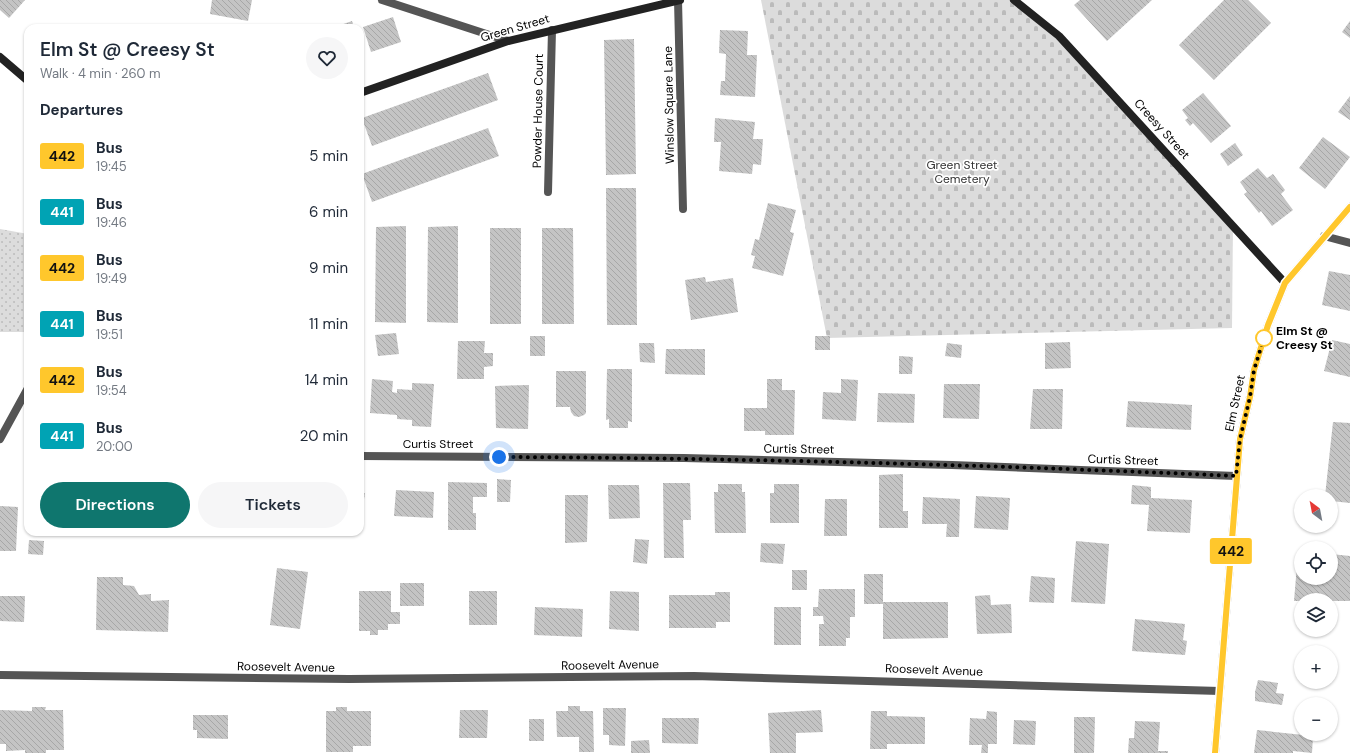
<!DOCTYPE html>
<meta charset="utf-8">
<style>
:root{--surface:#fff;--page:#f6f6f7;--text:#1f2937;--muted:#747a83;--accent:#0f766e}
body{margin:0;font-family:"DM Sans",sans-serif;background:var(--page);color:var(--text);height:100vh;display:flex;flex-direction:column;font-size:15px;white-space:nowrap}
*{box-sizing:border-box;margin:0}
p{font-size:13px;color:var(--muted)}
.icon{flex:none;width:22px;height:22px;fill:none;stroke:currentColor;stroke-width:2;stroke-linecap:round;stroke-linejoin:round}
.map{position:relative;flex:1;overflow:hidden}
.sheet{position:absolute;left:24px;top:24px;width:340px;height:512px;display:flex;flex-direction:column;background:var(--surface);border-radius:12px;box-shadow:0 1px 3px #0004}
.sheet>*{flex:none}
.badge{padding:0 8px;border-radius:3px;font-size:14px;line-height:26px}
.needle{width:26px;rotate:328deg}
.controls{position:absolute;left:1294px;top:489px;display:grid;gap:8px}
.controls a{display:grid;place-items:center;width:44px;height:44px;border-radius:50%;background:var(--surface);box-shadow:0 1px 3px #0004;font-size:20px}
.you{position:absolute;width:20px;height:20px;margin:-10px;border:3px solid #fff;border-radius:50%;background:#1a73e8;box-shadow:0 0 0 6px #1a73e833}
.map>.badge{position:absolute;translate:-50% -50%;box-shadow:0 0 0 2px #fff}
h2{padding:0 16px;font-size:15px;line-height:36px}
.round{display:grid;place-items:center;flex:none;width:42px;height:42px;border-radius:21px;background:var(--page)}
.headline{display:flex;align-items:center;justify-content:space-between;height:68px;padding:0 16px}
h1{font-size:19px;font-weight:600;line-height:30px}
.action{display:flex;gap:8px;margin-top:auto;padding:8px 16px}
.action a{flex:1;height:46px;border-radius:24px;background:var(--accent);color:#fff;font-size:16px;font-weight:600;line-height:46px;text-align:center}
.action a+a{background:var(--page);color:var(--text)}
ul{padding:0;list-style:none}
li{display:flex;align-items:center;gap:12px;height:56px;padding:0 16px}
li div{flex:1}
li b{display:block;font-size:15px}
li em{font-style:normal}
li .badge{min-width:44px;font-weight:700;text-align:center}
.map>svg:first-child{display:block}
.cemetery{fill:url(#cemetery-stones)}
.park{fill:url(#park-dots)}
.building{fill:url(#building-back-hatch)}
.lines{fill:none;stroke-linecap:round;stroke-linejoin:round}
.lane{stroke:#555;stroke-width:8}
.street{stroke:#555;stroke-width:8}
.secondary{stroke:#222;stroke-width:8}
.line-casing{stroke:#fff;stroke-width:9}
.line{stroke:#ffc72c;stroke-width:6}
.walk{stroke:#000;stroke-width:4;stroke-dasharray:0 7.2}
.stop-dot{fill:#fff;stroke:#ffc72c;stroke-width:2}
.labels{text-anchor:middle;stroke-width:3.5;stroke-linejoin:round;paint-order:stroke}
.street-label{font-size:12px;fill:#000;stroke:#fff}
.park-label{font-size:12px;fill:#333;stroke:#fff}
.stop-label{font-size:12px;font-weight:bold;fill:#000;stroke:#fff;text-anchor:start}
</style>
<div class="map">
<svg width="1350" height="753" viewBox="0 0 1350 753">
<defs>
<pattern id="cemetery-stones" width="16" height="16" patternUnits="userSpaceOnUse"><rect width="16" height="16" fill="#dcdcdc"/><path d="M2 7V4a2 2 0 0 1 4 0v3zM10 15v-3a2 2 0 0 1 4 0v3z" fill="#bbb"/></pattern>
<pattern id="park-dots" width="8" height="8" patternUnits="userSpaceOnUse"><rect width="8" height="8" fill="#dcdcdc"/><path d="M2 2h.1M6 6h.1" fill="none" stroke="#bbb" stroke-width="1.8" stroke-linecap="round"/></pattern>
<pattern id="building-back-hatch" width="6" height="6" patternUnits="userSpaceOnUse"><rect width="6" height="6" fill="#c4c4c4"/><path d="M-1 5l2 2M0 0l6 6M5-1l2 2" fill="none" stroke="#a7a7a7"/></pattern>
</defs>
<rect width="100%" height="100%" fill="#fff"/>
<polygon class="cemetery" points="761,0 1013,0 1063,41 1233,225 1232,328 827,338"/>
<polygon class="park" points="0,229 28,234 27,332 0,332"/>
<g class="building">
<polygon points="0,0 25,0 9,18 0,10"/>
<polygon points="212,0 252,0 248,21 210,14"/>
<polygon points="1080,0 1152,0 1107,41 1074,5"/>
<polygon points="1224,0 1248,0 1271,23 1214,80 1179,45"/>
<polygon points="393,17 401,42 371,52 363,27"/>
<polygon points="352,21 354,28 332,28"/>
<polygon points="1350,21 1350,38 1342,32"/>
<polygon points="720,30 748,31 747,55 757,55 755,97 720,95 721,81 725,81 726,54 719,53"/>
<polygon points="634,39 636,174 606,175 604,40"/>
<polygon points="488,73 498,100 372,146 362,118"/>
<polygon points="1203,93 1231,126 1211,143 1193,123 1190,126 1185,120 1188,118 1182,110"/>
<polygon points="1350,96 1350,120 1338,112"/>
<polygon points="715,118 755,122 753,139 763,139 761,165 753,164 752,174 719,171 721,142 714,142"/>
<polygon points="488,128 499,156 372,202 362,174"/>
<polygon points="1323,137 1350,157 1325,189 1299,168"/>
<polygon points="1235,143 1243,155 1228,166 1220,154"/>
<polygon points="1258,168 1267,178 1273,174 1285,190 1281,194 1293,210 1272,226 1261,211 1259,213 1244,194 1247,192 1240,182"/>
<polygon points="606,188 636,188 637,325 607,325"/>
<polygon points="768,203 796,210 790,232 794,233 783,276 752,268 755,256 751,255 755,239 759,240"/>
<polygon points="406,226 406,323 375,322 376,227"/>
<polygon points="458,226 458,323 427,322 428,227"/>
<rect x="490" y="228" width="31" height="96"/>
<polygon points="542,228 573,228 574,324 542,324"/>
<polygon points="1329,271 1350,275 1350,311 1322,305"/>
<polygon points="705,277 706,282 733,278 738,312 691,320 685,280"/>
<polygon points="396,333 399,354 378,356 375,335"/>
<rect x="530" y="336" width="15" height="20"/>
<rect x="815" y="336" width="15" height="14"/>
<polygon points="1332,340 1350,344 1350,377 1324,371"/>
<polygon points="458,341 485,341 484,353 493,353 493,366 484,367 484,379 457,379"/>
<polygon points="1070,342 1071,368 1045,369 1045,343"/>
<polygon points="639,343 654,343 655,363 640,362"/>
<polygon points="947,343 962,345 961,358 945,356"/>
<polygon points="666,349 705,349 705,375 665,374"/>
<polygon points="899,356 913,357 912,374 899,374"/>
<polygon points="607,369 632,369 632,422 628,421 628,428 609,428 609,419 606,420"/>
<polygon points="556,371 586,371 586,413 584,415 579,417 574,416 571,412 570,407 556,407"/>
<polygon points="372,379 393,381 392,392 397,393 397,389 412,390 412,383 434,384 431,427 412,426 412,420 397,419 397,415 370,413"/>
<polygon points="767,379 782,379 782,390 795,390 794,435 765,435 765,431 744,431 744,408 767,408"/>
<polygon points="841,379 858,380 856,421 822,419 823,392 841,393"/>
<polygon points="944,384 980,384 979,419 943,418"/>
<polygon points="529,385 528,429 496,428 495,386"/>
<polygon points="1033,389 1063,389 1062,429 1030,429"/>
<polygon points="878,393 915,394 914,423 877,422"/>
<polygon points="1128,401 1192,405 1191,430 1126,427"/>
<polygon points="1333,422 1350,423 1350,503 1331,501 1331,496 1325,496"/>
<polygon points="903,474 903,511 908,511 908,528 879,528 879,475"/>
<polygon points="497,479 511,480 510,502 497,502"/>
<polygon points="448,482 487,483 487,497 473,497 473,513 476,513 476,530 448,530"/>
<polygon points="663,483 690,483 691,520 683,520 684,558 664,558"/>
<polygon points="718,484 742,484 742,492 745,492 746,533 715,533 714,492 718,492"/>
<polygon points="774,484 799,484 799,523 770,523 770,493 774,493"/>
<polygon points="608,485 639,485 640,518 609,519"/>
<polygon points="1132,485 1151,487 1151,498 1192,500 1190,533 1147,531 1149,505 1131,504"/>
<polygon points="396,490 434,492 433,518 394,516"/>
<polygon points="360,493 365,493 361,518 360,518"/>
<polygon points="565,495 588,495 587,542 565,543"/>
<polygon points="976,496 1010,498 1008,530 974,528"/>
<polygon points="923,497 960,499 959,537 946,537 947,524 922,524"/>
<polygon points="825,499 847,499 847,536 824,536"/>
<polygon points="0,506 18,507 16,551 0,551"/>
<polygon points="635,539 649,540 647,564 633,562"/>
<polygon points="29,540 44,541 43,555 28,554"/>
<polygon points="1076,541 1109,544 1105,604 1071,602"/>
<polygon points="761,543 785,544 783,564 760,562"/>
<polygon points="1331,554 1350,556 1350,601 1294,601 1297,565 1301,565 1301,578 1331,578"/>
<polygon points="277,568 308,572 300,629 270,625"/>
<rect x="792" y="570" width="15" height="20"/>
<rect x="864" y="574" width="19" height="30"/>
<polygon points="1031,576 1055,578 1054,603 1029,602"/>
<polygon points="97,577 123,577 123,585 134,586 139,595 151,594 151,601 169,600 168,632 96,630"/>
<rect x="400" y="583" width="24" height="23"/>
<polygon points="819,589 855,589 855,617 850,617 850,638 846,638 846,646 819,646 819,624 824,624 823,616 813,616 813,607 818,607"/>
<polygon points="359,591 391,591 391,612 400,612 400,624 388,624 388,630 378,630 378,635 370,635 370,631 359,631"/>
<rect x="469" y="591" width="28" height="34"/>
<polygon points="610,591 639,592 639,631 609,629"/>
<polygon points="715,592 730,592 730,622 716,622 716,628 669,628 669,595 715,595"/>
<polygon points="990,595 991,605 1011,604 1012,633 977,634 975,596"/>
<polygon points="0,596 25,596 24,622 0,621"/>
<polygon points="883,602 948,602 948,638 883,639"/>
<polygon points="535,607 583,609 582,637 534,635"/>
<rect x="774" y="607" width="27" height="38"/>
<polygon points="1135,619 1185,624 1183,640 1187,641 1185,655 1132,651"/>
<polygon points="1258,680 1278,683 1276,693 1284,694 1282,705 1255,701 1255,692"/>
<polygon points="568,706 580,706 580,711 593,711 594,752 579,752 579,737 557,737 556,711 568,711"/>
<polygon points="32,707 46,707 45,710 63,710 64,750 46,750 46,753 25,753 25,750 6,751 6,744 0,744 0,710 32,711"/>
<polygon points="336,707 347,707 347,711 371,711 371,746 353,746 353,752 326,752 326,711 336,711"/>
<polygon points="603,708 626,708 625,746 609,745 609,735 603,735"/>
<polygon points="460,710 488,710 487,738 459,738"/>
<polygon points="821,710 823,732 796,733 796,753 770,753 768,713"/>
<polygon points="871,711 887,711 887,716 925,717 925,744 887,744 887,749 870,749"/>
<polygon points="987,711 997,712 997,744 988,744 988,753 981,753 982,745 969,745 970,718 986,719"/>
<polygon points="193,715 228,715 228,739 197,738 197,730 193,730"/>
<polygon points="1074,717 1095,717 1094,753 1074,753"/>
<polygon points="662,718 699,718 698,744 662,743"/>
<rect x="529" y="719" width="15" height="22"/>
<polygon points="1014,720 1036,721 1035,745 1013,744"/>
<polygon points="1135,721 1160,722 1158,751 1168,751 1168,753 1128,753 1129,738 1134,738"/>
<polygon points="1257,730 1313,736 1312,753 1293,751 1293,753 1254,753"/>
<polygon points="649,740 650,753 631,753 631,741"/>
</g>
<g class="lines">
<polyline class="lane" points="548,192 552,30"/>
<g class="street">
<polyline points="382,0 508,41"/>
<polyline points="678,0 683,209"/>
<polyline points="1324,236 1350,243"/>
<polyline points="0,439 28,388"/>
<polyline points="360,456 684,458 952,465 1236,476"/>
<polyline points="0,675 349,679 694,676 1220,691"/>
</g>
<g class="secondary">
<polyline points="1014,0 1059,36 1285,283"/>
<polyline points="0,57 28,81"/>
<polyline points="360,93 508,41 680,0"/>
<polyline points="1215,753 1240,439 1250,397 1254,370 1268,325 1285,283 1350,207"/>
</g>
</g>
<g class="lines">
<defs>
<polyline id="line" points="1215,753 1240,439 1250,397 1254,370 1268,325 1285,283 1350,207"/>
</defs>
<use href="#line" class="line-casing"/>
<use href="#line" class="line"/>
<path class="walk" d="M499,457C745,458 991,465 1236,476L1240,439L1250,397L1254,370L1264,338"/>
</g>
<circle class="stop-dot" cx="1264" cy="338" r="8"/>
<g class="labels">
<g class="street-label">
<text transform="translate(515 28) rotate(-16)" y="4">Green Street</text>
<text transform="translate(669 105) rotate(-91)" y="4">Winslow Square Lane</text>
<text transform="translate(538 111) rotate(-89)" y="4">Powder House Court</text>
<text transform="translate(1162 129) rotate(48)" y="4">Creesy Street</text>
<text transform="translate(1235 403) rotate(-78)" y="4">Elm Street</text>
<text x="438" y="448">Curtis Street</text>
<text transform="translate(799 449) rotate(1)" y="4">Curtis Street</text>
<text transform="translate(1123 460) rotate(2)" y="4">Curtis Street</text>
<text transform="translate(610 665) rotate(-1)" y="4">Roosevelt Avenue</text>
<text transform="translate(286 667) rotate(1)" y="4">Roosevelt Avenue</text>
<text transform="translate(934 670) rotate(2)" y="4">Roosevelt Avenue</text>
</g>
<g class="park-label">
<text x="962" y="169">Green Street<tspan x="962" dy="14">Cemetery</tspan></text>
</g>
<g class="stop-label">
<text x="1276" y="335">Elm St @<tspan x="1276" dy="14">Creesy St</tspan></text>
</g>
</g>
</svg>
<div class="controls">
<a><svg class="needle" viewBox="-14 -14 28 28"><path d="M0-13l5 13h-10z" fill="#e53935"/><path d="M0 13l5-13h-10z" fill="#747a83"/></svg></a>
<a><svg class="icon" aria-label="locate" viewBox="0 0 24 24"><circle cx="12" cy="12" r="6"/><path d="M12 2v4M12 18v4M2 12h4M18 12h4"/></svg></a>
<a><svg class="icon" aria-label="layers" viewBox="0 0 24 24"><path d="M12 4l9 5-9 5-9-5zM3 14l9 5 9-5"/></svg></a>
<a>+</a>
<a>−</a>
</div>
<div class="you" style="left:499px;top:457px"></div>
<b class="badge" style="left:1231px;top:551px;background:#ffc72c;color:#111">442</b>
<section class="sheet">
<div class="headline"><div><h1>Elm St @ Creesy St</h1><p>Walk · 4 min · 260 m</p></div><a class="round"><svg class="icon" aria-label="heart" viewBox="0 0 24 24"><path d="M12 20l-8-8c-3-5 5-10 8-4 3-6 11-1 8 4z"/></svg></a></div>
<h2>Departures</h2>
<ul>
<li><span class="badge" style="background:#ffc72c;color:#111">442</span><div><b>Bus</b><p>19:45</p></div><em>5 min</em></li>
<li><span class="badge" style="background:#00a3b4;color:#fff">441</span><div><b>Bus</b><p>19:46</p></div><em>6 min</em></li>
<li><span class="badge" style="background:#ffc72c;color:#111">442</span><div><b>Bus</b><p>19:49</p></div><em>9 min</em></li>
<li><span class="badge" style="background:#00a3b4;color:#fff">441</span><div><b>Bus</b><p>19:51</p></div><em>11 min</em></li>
<li><span class="badge" style="background:#ffc72c;color:#111">442</span><div><b>Bus</b><p>19:54</p></div><em>14 min</em></li>
<li><span class="badge" style="background:#00a3b4;color:#fff">441</span><div><b>Bus</b><p>20:00</p></div><em>20 min</em></li>
</ul>
<div class="action"><a>Directions</a><a>Tickets</a></div>
</section>
</div>
